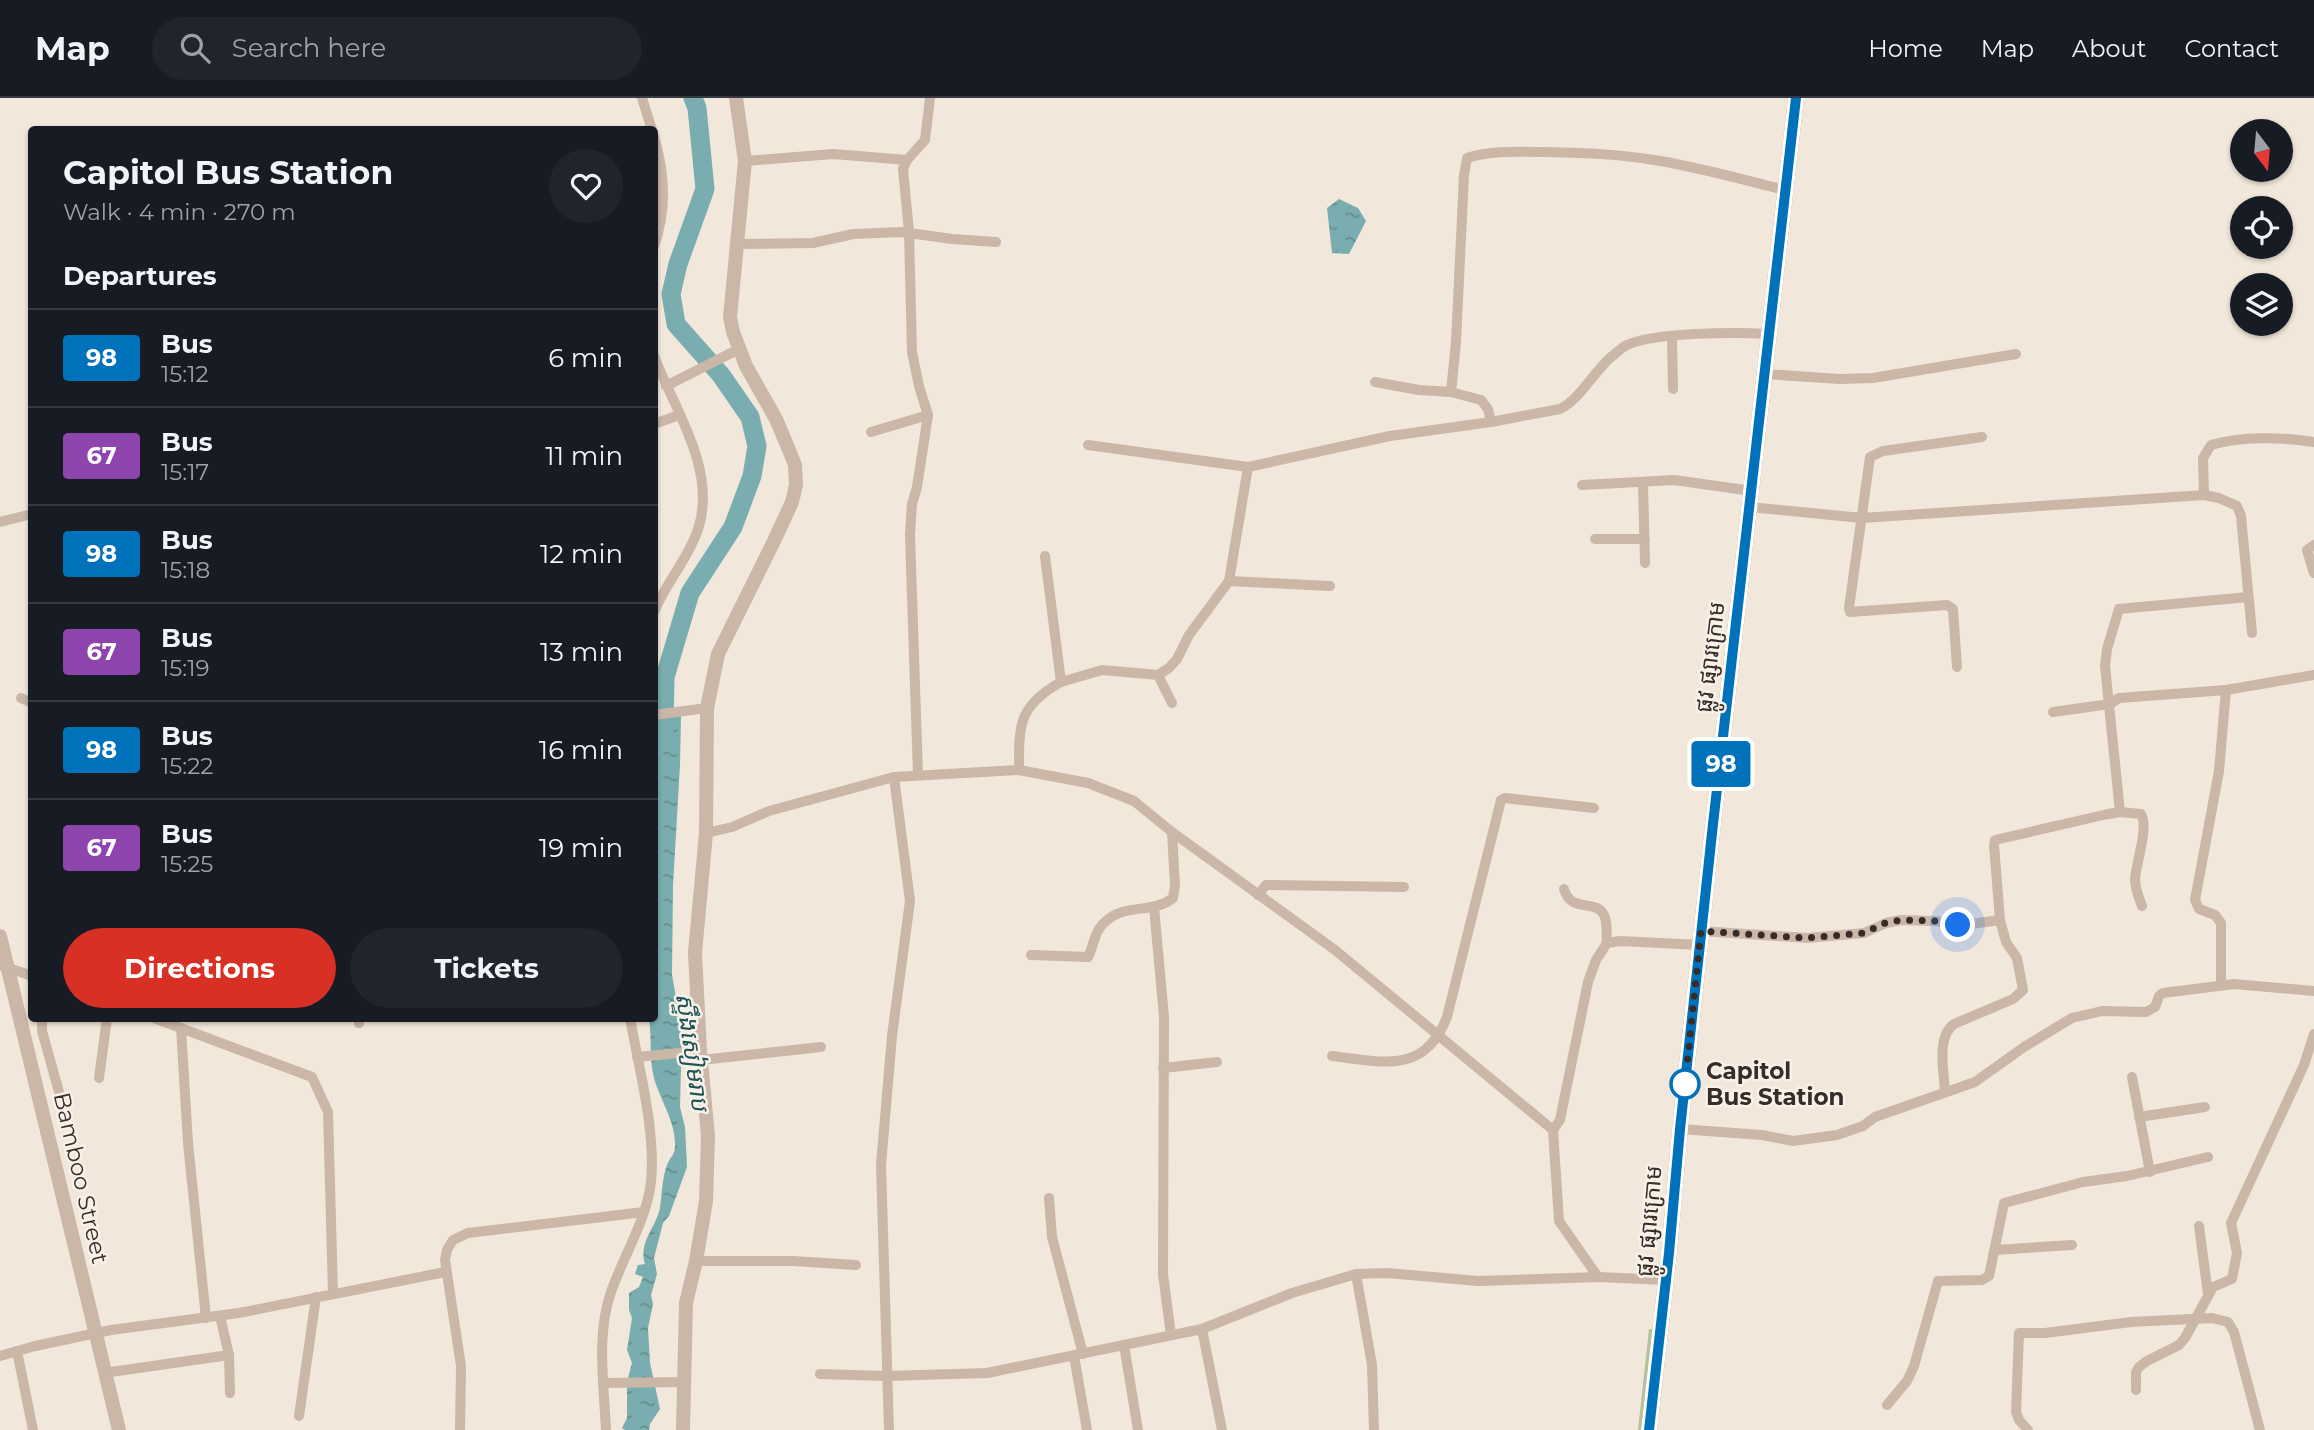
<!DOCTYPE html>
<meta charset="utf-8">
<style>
:root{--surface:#171b24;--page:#20242c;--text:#f1f3f6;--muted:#9ea1a6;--line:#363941;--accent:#d93025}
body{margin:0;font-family:Montserrat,"Noto Sans Khmer",sans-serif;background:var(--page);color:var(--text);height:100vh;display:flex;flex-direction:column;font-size:26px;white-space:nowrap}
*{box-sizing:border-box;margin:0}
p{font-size:23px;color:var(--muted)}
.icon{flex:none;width:38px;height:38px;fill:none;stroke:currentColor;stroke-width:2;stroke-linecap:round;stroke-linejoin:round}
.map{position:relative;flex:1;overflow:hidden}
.details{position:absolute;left:28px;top:28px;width:630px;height:896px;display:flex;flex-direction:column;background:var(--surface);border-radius:7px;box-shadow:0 2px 5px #0004}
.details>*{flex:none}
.badge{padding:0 14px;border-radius:5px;font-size:24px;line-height:46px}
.needle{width:46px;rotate:164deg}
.tools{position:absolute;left:2230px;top:21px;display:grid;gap:14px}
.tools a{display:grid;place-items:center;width:63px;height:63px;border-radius:50%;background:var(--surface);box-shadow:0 2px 5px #0004;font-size:35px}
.you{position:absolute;width:35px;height:35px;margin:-18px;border:5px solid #fff;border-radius:50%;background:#1a73e8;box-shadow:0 0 0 10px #1a73e833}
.map>.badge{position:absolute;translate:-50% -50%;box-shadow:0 0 0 4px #fff}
h2{padding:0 35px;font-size:26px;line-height:63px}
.round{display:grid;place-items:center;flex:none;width:74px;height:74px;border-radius:37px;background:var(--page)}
.summary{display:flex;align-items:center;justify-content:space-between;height:119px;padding:0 35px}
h1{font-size:33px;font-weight:700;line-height:52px}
.button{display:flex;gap:14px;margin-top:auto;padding:14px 35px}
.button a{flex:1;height:80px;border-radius:42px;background:var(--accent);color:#fff;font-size:28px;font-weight:700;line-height:80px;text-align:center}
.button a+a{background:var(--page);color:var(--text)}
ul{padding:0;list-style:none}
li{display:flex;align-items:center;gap:21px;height:98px;padding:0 35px;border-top:2px solid var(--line)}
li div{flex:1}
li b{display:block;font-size:26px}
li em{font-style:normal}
li .badge{min-width:77px;font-weight:700;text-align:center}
header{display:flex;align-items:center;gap:42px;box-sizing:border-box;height:98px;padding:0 35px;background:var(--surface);border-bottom:2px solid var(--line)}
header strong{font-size:33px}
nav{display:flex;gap:38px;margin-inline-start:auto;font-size:24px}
.search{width:490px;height:63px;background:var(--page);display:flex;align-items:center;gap:18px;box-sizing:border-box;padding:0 24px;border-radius:38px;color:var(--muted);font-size:26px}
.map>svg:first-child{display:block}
.grass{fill:#b4c19b}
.water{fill:url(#water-ripples)}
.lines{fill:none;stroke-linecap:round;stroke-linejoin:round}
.river{stroke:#7aadaf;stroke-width:19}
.minor{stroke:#cab7a7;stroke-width:10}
.tertiary{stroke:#cab7a7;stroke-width:14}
.secondary{stroke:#9d8679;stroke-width:16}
.line-casing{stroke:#fff;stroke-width:16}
.line{stroke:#0072bc;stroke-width:10}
.walk{stroke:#362c28;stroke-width:7;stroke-dasharray:0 12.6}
.stop-dot{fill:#fff;stroke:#0072bc;stroke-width:3.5}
.labels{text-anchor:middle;stroke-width:5;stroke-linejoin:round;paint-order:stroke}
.street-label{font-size:23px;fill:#362c28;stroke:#f9f1e8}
.stop-label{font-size:23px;font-weight:bold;fill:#362c28;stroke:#f9f1e8;text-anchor:start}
.water-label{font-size:24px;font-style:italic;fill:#1d5457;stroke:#f9f1e8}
</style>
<header>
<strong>Map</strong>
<div class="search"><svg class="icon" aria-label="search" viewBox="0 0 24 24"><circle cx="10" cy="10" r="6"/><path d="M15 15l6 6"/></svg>Search here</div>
<nav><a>Home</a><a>Map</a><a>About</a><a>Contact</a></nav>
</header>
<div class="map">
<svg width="2314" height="1332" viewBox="0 0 2314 1332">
<defs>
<pattern id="water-ripples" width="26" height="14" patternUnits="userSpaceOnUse" patternTransform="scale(1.75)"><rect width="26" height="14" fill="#7aadaf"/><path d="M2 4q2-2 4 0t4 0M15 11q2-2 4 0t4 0" fill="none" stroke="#658d8e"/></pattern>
</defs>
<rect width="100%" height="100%" fill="#f2e7db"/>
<polygon class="grass" points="1649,1231 1658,1232 1646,1332 1638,1332"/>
<g class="water">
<polygon points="1339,101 1358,110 1366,123 1349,156 1332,155 1327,110"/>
<path d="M681,618L680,667L673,787L672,877L682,932L680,1009L685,1029L687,1069L669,1118L663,1125L654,1160L657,1176L651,1197L653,1206L648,1230L650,1265L660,1311L650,1326L649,1332H625L622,1330L627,1320V1284L632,1265L627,1252L632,1220L629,1212V1195L639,1189L643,1179L635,1176L638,1167L645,1166C638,1144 656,1130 660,1110C662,1096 662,1080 667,1067C670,1059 675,1057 675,1048C676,1024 660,1002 654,980C649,960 652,940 649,921L654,920L655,622Z"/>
</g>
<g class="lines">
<polyline class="river" points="664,635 665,579 690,495 733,429 752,378 757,348 750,319 721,277 676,226 671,196 678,166 705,91 697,10 693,0"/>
<g class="minor">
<polyline points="642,0 652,32"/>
<path d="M654,39C665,75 667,112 654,148"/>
<polyline points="745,63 833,56 907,62"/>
<polyline points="736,146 813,145 853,136 902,134 952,141 996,144"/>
<polyline points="1672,239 1673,291"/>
<path d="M654,258C674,310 716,370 699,428C690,458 666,485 654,514"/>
<polyline points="1765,276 1840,281 1873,280 2016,256"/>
<polyline points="1375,284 1419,292 1451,294 1481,302 1488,311 1491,324"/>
<polyline points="666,288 739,251"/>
<path d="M1451,294L1456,244L1464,77L1467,60C1492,52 1522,54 1547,54C1583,55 1619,56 1654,62C1698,69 1741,81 1785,92"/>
<polyline points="654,326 679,317"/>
<polyline points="871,334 928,317"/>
<polyline points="1088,347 1248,369"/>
<polyline points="1643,385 1645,465"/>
<polyline points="1582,387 1674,382 1752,393"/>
<path d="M2204,397L2203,360L2211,347C2242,338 2282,339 2314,344"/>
<polyline points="1750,409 1862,420 2204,397 2219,400 2237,408 2241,418 2252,535"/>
<polyline points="0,424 32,416"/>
<polyline points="1595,441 1645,441"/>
<polyline points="2314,447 2307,452 2314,475"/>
<polyline points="1229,483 1330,488"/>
<polyline points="1957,569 1953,511 1947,507 1850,514 1849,510 1870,359 1883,353 1982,339"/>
<path d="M1158,577L1169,570L1177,561L1189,537L1229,483L1248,369L1390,338L1491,324L1560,311C1580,301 1593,275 1610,260C1615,256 1621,250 1627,247C1654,234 1738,234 1769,236"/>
<polyline points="1061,584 1102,572 1158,577 1172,605"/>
<polyline points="21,600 32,605"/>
<polyline points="2053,614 2110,606 2119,600 2226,592 2314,577"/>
<polyline points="654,617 707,610"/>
<path d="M1019,672C1019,627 1018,608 1061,584L1045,458"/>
<polyline points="918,677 910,437 912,406 917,389 928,317 919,288 912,254 909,134 903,71 907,62 925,42 930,0"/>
<polyline points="2120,714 2105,568 2107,551 2119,511 2248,499"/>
<polyline points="706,735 732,729 769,713 894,679 1019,672 1088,685 1134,703 1172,734 1335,852 1553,1032 1559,1123 1598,1179"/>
<path d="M1564,791C1571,816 1595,800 1604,817C1608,824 1606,837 1607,845"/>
<polyline points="1258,797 1266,787 1404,789"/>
<polyline points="1154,809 1164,919 1163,1176 1171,1237"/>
<polyline points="1701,833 1807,840 1864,835 1886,825 1901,822 1935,823 1964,827 2000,822"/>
<path d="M1031,857L1088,859C1094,848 1094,833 1105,824C1124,805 1153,816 1173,800L1175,788L1172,734"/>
<polyline points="3,868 32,878"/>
<polyline points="2221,887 2221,825 2215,817 2199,811 2195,802 2219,673 2226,592"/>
<polyline points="42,920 42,933 59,994"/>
<polyline points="154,920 312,979 328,1014 333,1195"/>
<polyline points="358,920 359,925"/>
<polyline points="181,930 188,1045 206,1220"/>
<path d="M1332,958C1382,964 1425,977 1447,919L1501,702L1505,700L1594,710"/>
<polyline points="637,959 700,953"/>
<polyline points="701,962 821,949"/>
<polyline points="1163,970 1217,964"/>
<polyline points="2132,979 2150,1074"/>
<polyline points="99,980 107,920"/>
<path d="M1945,994C1944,974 1936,939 1954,926L2013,901L2023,892L2017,860L2006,844L2000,822L1994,747L1995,742L2108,716L2120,714L2141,716C2149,729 2136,765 2135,781C2135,791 2139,800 2142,808"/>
<polyline points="2139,1019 2205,1009"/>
<polyline points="1680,1031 1762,1037 1793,1043 1837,1037 1863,1028 1875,1019 1975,984 2024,949 2072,920 2102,913 2146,914 2155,909 2159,898 2163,895 2234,886 2314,893"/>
<polyline points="1553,1032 1560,1022 1588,884 1596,862 1607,845 1620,843 1700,847"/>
<polyline points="1049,1100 1052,1139 1083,1256"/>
<polyline points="2199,1128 2208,1196"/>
<polyline points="1995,1152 2072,1147"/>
<polyline points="696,1163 793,1163 856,1167"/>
<polyline points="1356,1176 1372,1267 1374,1332"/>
<polyline points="220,1218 229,1257 230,1295"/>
<polyline points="1202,1231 1222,1332"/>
<polyline points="1124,1247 1138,1332"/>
<polyline points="17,1253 33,1332"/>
<polyline points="0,1258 35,1248 111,1232 239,1215 445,1174"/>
<polyline points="1074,1258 1087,1332"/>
<polyline points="104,1275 229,1257"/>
<polyline points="820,1276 886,1278 987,1275 1202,1231 1292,1195 1356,1176 1387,1175 1478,1183 1598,1179 1665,1182"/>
<polyline points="604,1285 684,1284"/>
<polyline points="2136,1292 2136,1274 2139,1269 2147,1263 2179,1247 2185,1240 2213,1189 2232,1181 2237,1155 2231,1125 2304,967 2314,936"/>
<polyline points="1887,1307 1907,1283 1914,1268 1938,1183 1982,1182 1989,1178 2004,1105 2083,1084 2127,1078 2208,1059"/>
<polyline points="299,1318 316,1199"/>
<polyline points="460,1332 461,1268 445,1162 447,1152 453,1142 468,1135 644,1114"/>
<path d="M606,1332C604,1288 596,1236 611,1194C623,1159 647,1121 651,1084C656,1033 639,971 630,920"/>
<polyline points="889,1332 881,1067 892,938 910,803 894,679"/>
<polyline points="2028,1332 2019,1322 2016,1314 2019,1235 2045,1235 2131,1224 2212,1220 2228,1224 2234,1234 2260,1332"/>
</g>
<g class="tertiary">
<polyline points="0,838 119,1332"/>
<polyline points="683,1332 686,1205 696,1163 706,1103 708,1038 700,953 695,855 706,735 707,610 718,556 774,443 792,404 796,387 795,367 789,352 776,321 746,268 733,234 730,219 745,63 736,0"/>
</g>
<polyline class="secondary" points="1649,1332 1669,1155 1680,1031 1713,726 1796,0"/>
</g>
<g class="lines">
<defs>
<polyline id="line" points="1649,1332 1669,1155 1680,1031 1713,726 1796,0"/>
</defs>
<use href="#line" class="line-casing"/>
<use href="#line" class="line"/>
<polyline class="walk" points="1685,986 1701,833 1807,840 1864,835 1885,825 1901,822 1936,823 1958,827"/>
</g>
<circle class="stop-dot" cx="1685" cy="986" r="14"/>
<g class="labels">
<g class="street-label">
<text transform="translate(1710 559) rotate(-83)" y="8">ផ្លូវ ផ្សារក្រោម</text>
<text transform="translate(81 1080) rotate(77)" y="8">Bamboo Street</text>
<text transform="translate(1649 1123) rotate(-85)" y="8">ផ្លូវ ផ្សារក្រោម</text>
</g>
<g class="stop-label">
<text x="1706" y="981">Capitol<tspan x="1706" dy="26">Bus Station</tspan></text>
</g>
<g class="water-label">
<text transform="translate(692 954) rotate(82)" y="8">ស្ទឹងសៀមរាប</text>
</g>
</g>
</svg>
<div class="tools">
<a><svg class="needle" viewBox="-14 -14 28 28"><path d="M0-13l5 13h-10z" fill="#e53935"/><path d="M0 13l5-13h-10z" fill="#9ea1a6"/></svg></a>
<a><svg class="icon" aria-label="locate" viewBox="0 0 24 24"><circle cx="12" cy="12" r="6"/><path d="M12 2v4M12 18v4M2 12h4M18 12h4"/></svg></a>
<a><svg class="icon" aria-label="layers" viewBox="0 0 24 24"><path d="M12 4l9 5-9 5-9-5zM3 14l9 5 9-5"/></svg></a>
</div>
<div class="you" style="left:1958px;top:827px"></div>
<b class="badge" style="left:1721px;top:666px;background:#0072bc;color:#fff">98</b>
<section class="details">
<div class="summary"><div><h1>Capitol Bus Station</h1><p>Walk · 4 min · 270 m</p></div><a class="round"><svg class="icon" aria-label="heart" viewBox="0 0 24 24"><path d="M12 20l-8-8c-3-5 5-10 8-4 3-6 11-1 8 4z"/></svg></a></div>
<h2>Departures</h2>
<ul>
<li><span class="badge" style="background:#0072bc;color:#fff">98</span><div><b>Bus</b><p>15:12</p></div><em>6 min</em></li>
<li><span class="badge" style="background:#8e44ad;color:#fff">67</span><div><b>Bus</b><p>15:17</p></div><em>11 min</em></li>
<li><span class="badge" style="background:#0072bc;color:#fff">98</span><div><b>Bus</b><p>15:18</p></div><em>12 min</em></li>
<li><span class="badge" style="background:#8e44ad;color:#fff">67</span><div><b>Bus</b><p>15:19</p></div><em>13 min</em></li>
<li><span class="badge" style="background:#0072bc;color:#fff">98</span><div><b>Bus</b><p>15:22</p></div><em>16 min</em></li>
<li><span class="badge" style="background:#8e44ad;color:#fff">67</span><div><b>Bus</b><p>15:25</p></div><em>19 min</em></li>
</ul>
<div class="button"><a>Directions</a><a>Tickets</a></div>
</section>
</div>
